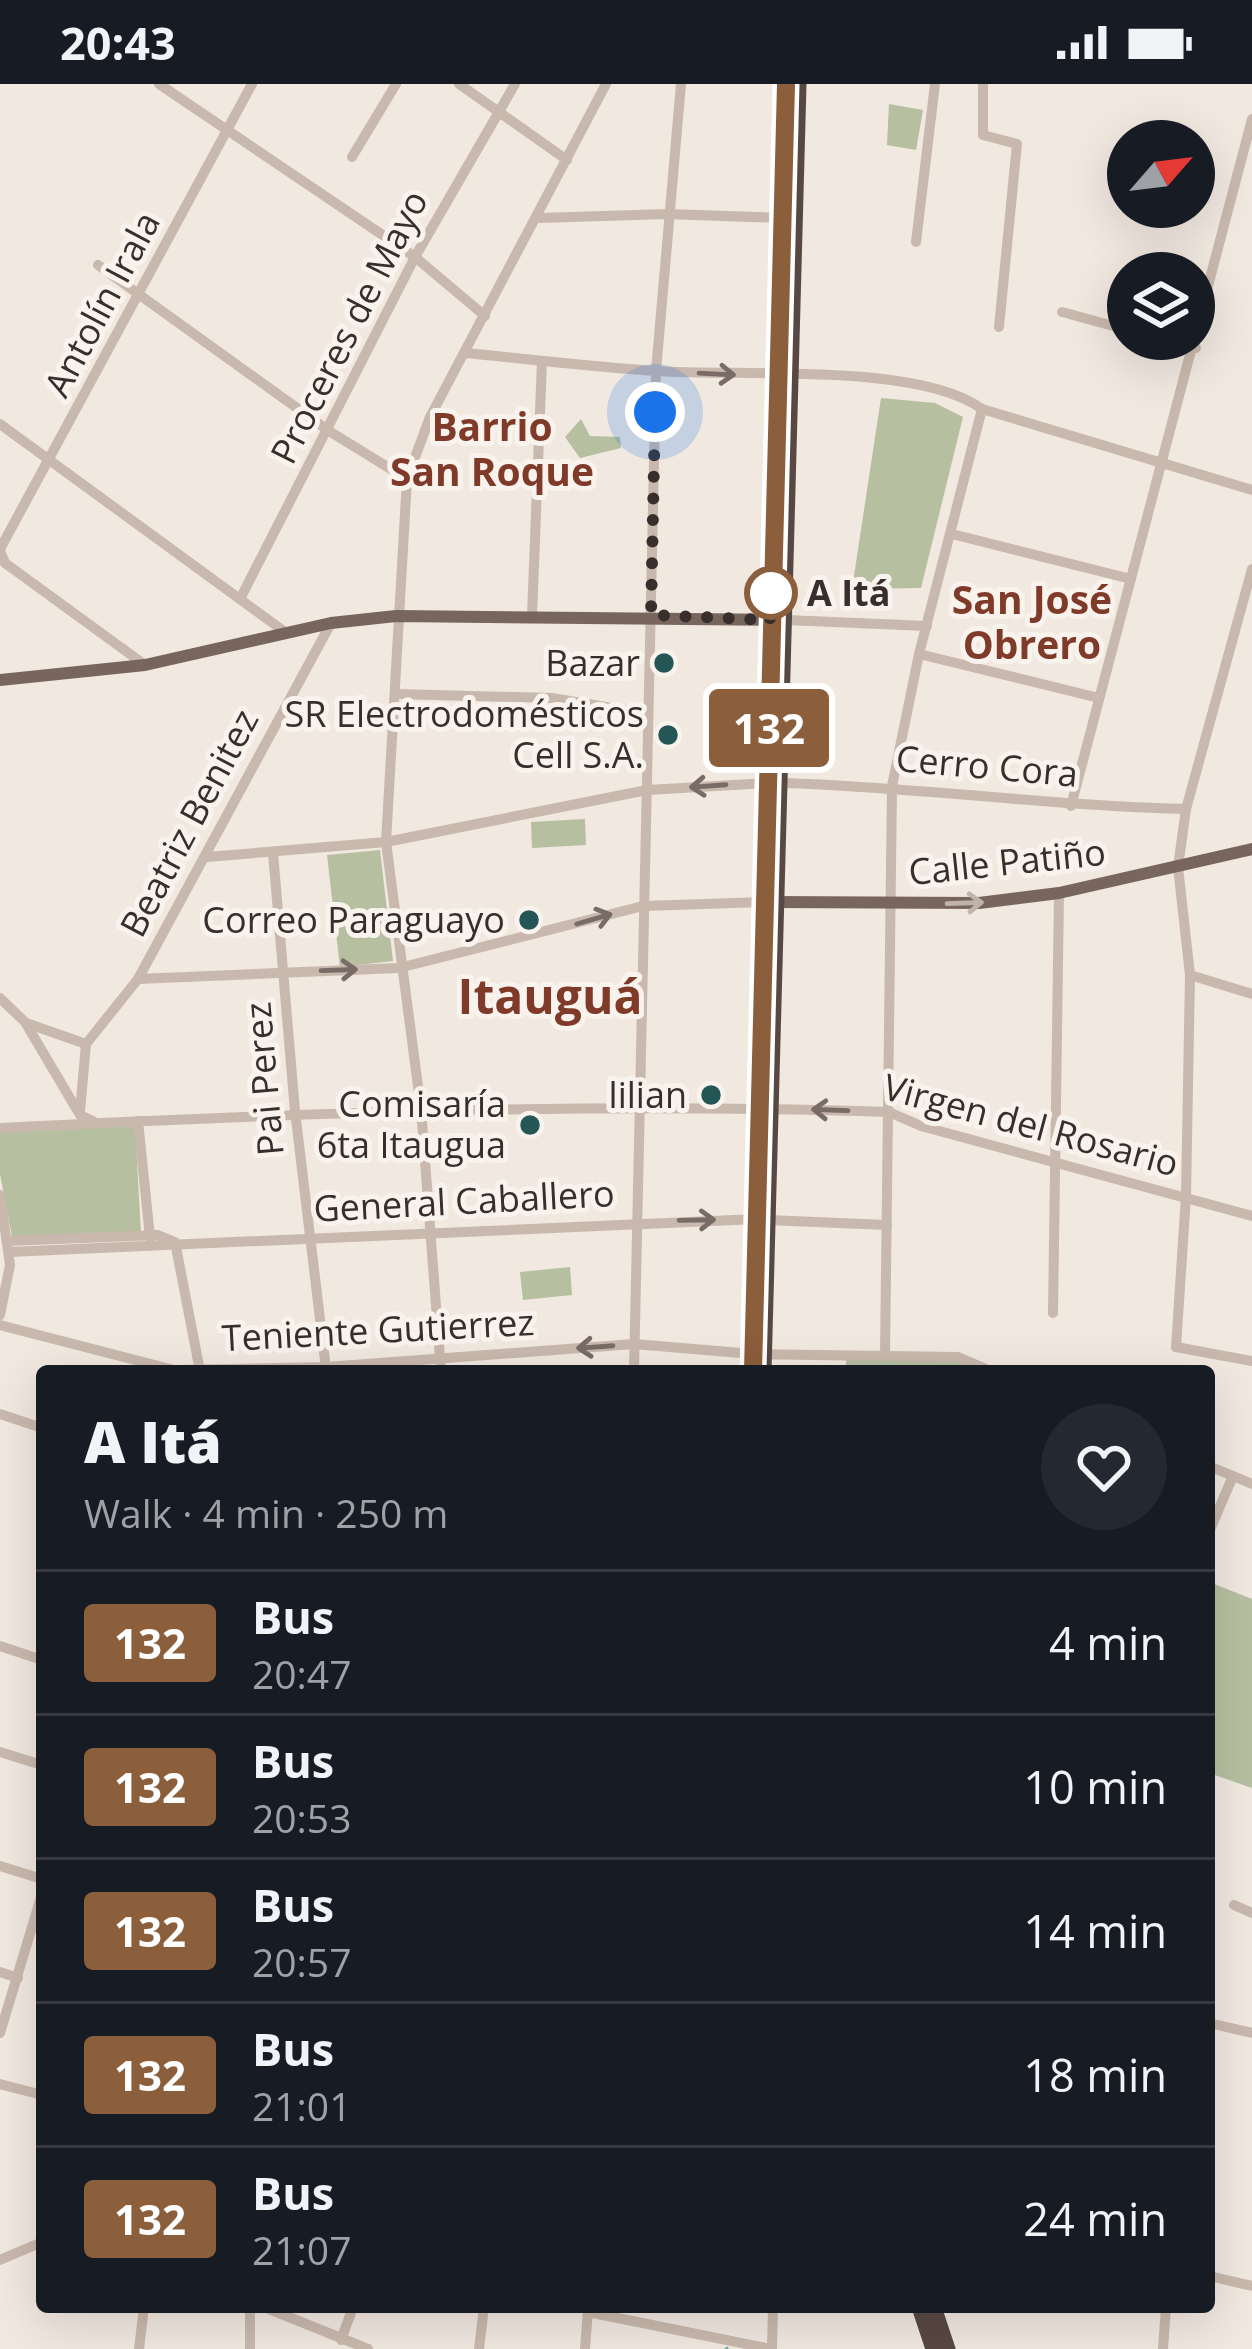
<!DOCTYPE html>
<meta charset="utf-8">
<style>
:root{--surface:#171b24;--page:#242831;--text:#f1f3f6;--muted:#9ea1a6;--line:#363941}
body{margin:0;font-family:"Open Sans",sans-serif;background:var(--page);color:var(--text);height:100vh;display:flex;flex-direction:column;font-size:45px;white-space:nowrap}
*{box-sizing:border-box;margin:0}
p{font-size:39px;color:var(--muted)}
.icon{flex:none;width:66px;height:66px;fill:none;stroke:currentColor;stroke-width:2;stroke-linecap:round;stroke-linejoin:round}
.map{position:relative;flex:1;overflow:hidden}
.drawer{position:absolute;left:36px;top:1281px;width:1179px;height:948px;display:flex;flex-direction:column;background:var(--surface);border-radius:12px;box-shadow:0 12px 48px #0002}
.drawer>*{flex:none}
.badge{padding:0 24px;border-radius:9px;font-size:42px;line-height:78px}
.needle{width:78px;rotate:62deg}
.tools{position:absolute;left:1107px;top:36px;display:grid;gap:24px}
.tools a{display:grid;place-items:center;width:108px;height:108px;border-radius:50%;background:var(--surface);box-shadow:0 12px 48px #0002;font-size:60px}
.you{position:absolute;width:60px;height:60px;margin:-30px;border:9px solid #fff;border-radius:50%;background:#1a73e8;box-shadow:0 0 0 18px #1a73e833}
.map>.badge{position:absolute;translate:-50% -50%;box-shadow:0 0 0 6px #fff}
.round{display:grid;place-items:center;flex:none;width:126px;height:126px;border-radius:63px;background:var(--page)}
.head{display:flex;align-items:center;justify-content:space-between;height:204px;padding:0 48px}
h1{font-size:57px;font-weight:800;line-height:90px}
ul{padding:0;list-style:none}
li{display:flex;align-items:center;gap:36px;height:144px;padding:0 48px;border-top:3px solid var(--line)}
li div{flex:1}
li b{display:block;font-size:45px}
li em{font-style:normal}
li .badge{min-width:132px;font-weight:700;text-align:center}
.status{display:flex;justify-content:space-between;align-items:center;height:84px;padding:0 60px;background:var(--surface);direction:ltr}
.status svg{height:33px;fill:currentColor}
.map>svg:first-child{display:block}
.green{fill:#b7bfa1}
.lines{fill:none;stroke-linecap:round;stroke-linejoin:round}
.stream{stroke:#81acab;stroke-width:3}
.minor{stroke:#c9b8ad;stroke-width:10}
.major{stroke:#78655d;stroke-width:12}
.highway{stroke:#584843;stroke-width:15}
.oneway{stroke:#796c66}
.oneway2{stroke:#bfb3ac}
.line-casing{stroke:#fff;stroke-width:27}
.line{stroke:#8b5e3c;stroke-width:18}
.walk{stroke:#382e2b;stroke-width:12;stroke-dasharray:0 21.6}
.stop-dot{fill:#fff;stroke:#8b5e3c;stroke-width:6}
.poi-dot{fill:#245656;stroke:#f9f3ed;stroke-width:4.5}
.labels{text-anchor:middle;stroke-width:10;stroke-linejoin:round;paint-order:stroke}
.street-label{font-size:36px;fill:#382e2b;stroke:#f9f3ed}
.stop-label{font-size:36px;font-weight:bold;fill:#382e2b;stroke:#f9f3ed;text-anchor:start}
.poi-label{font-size:36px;fill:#382e2b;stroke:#f9f3ed;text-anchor:end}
.neighbourhood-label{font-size:39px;font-weight:bold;fill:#803a2a;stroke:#f9f3ed}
.district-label{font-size:48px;font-weight:bold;fill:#803a2a;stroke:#f9f3ed}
</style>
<div class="status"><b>20:43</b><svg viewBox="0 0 49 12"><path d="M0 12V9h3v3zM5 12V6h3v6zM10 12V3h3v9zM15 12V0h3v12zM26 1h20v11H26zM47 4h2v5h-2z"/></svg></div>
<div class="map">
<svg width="1252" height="2265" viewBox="0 0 1252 2265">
<rect width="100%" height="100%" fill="#f1e8e0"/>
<g class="green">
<polygon points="889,20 923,26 916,66 887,61"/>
<polygon points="881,314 935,319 963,333 921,504 852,505"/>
<polygon points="581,335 590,352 620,353 621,364 580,374 565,353"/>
<polygon points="585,735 586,761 532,764 531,738"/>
<polygon points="380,766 393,877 340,883 327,771"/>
<polygon points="135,1041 141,1149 12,1153 0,1090 0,1046"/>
<polygon points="570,1183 572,1211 523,1216 520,1188"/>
<polygon points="846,1274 961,1276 987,1287 846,1287"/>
<polygon points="1209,1498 1252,1515 1252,1704 1209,1689"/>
</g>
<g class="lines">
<polyline class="stream" points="726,2265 727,2264"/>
<g class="minor">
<polyline points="159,0 415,173 485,232"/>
<polyline points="459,0 567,76"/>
<polyline points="983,0 983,51 1017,60 999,243"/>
<polyline points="352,73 396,0"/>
<polyline points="540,134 667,130 782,134"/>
<polyline points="916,158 935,0"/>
<polyline points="98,181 329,347 407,395"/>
<polyline points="1062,228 1128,246"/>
<polyline points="1163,255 1196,264"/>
<path d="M465,269C529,275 593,283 657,287C740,293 918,278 982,325L1252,406"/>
<polyline points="0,340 285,548"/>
<polyline points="952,450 1131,495"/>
<polyline points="0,465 252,0"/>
<polyline points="0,467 5,479 145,581"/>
<polyline points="1252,485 1186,725 1178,783 1190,891 1186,1112 1176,1263 1252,1277"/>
<polyline points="240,515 415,173 515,0"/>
<polyline points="532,532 542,277"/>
<polyline points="786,536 927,542"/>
<polyline points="919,570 1099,614"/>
<polyline points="396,610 552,614 647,630"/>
<path d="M783,699C918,703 1051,722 1186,725"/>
<polyline points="1071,722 1252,35"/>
<polyline points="273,769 295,1027 326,1285"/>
<polyline points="207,773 386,758 647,706 769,699"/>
<polyline points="1190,891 1252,910"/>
<polyline points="138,895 399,884 643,822 764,818"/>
<polyline points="0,914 25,938 80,1031 93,1037"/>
<polyline points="26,939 86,960 80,1027"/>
<polyline points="86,960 138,895 331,539"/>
<polyline points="138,1037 150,1153"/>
<path d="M0,1044C297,1029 592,1018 889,1028L921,1042L1252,1132"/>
<polyline points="0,1111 10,1181 0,1231"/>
<polyline points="768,1136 887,1141"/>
<polyline points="7,1157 157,1151 172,1157"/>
<polyline points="175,1158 200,1287"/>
<polyline points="9,1168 757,1135"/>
<polyline points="1053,1229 1059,809"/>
<polyline points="0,1241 174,1286 326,1283 634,1260 753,1270 958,1273 991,1287"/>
<polyline points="885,1270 892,702 919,570 982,325"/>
<polyline points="441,1287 421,1025 386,758 407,395 430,333 606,0"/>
<polyline points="634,1287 656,287 681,0"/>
<polyline points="0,1330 42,1344"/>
<polyline points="1209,1382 1252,1400"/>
<polyline points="1209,1448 1233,1392"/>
<polyline points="0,1562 42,1576"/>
<polyline points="0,1668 42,1681"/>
<polyline points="0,1782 42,1795"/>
<polyline points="1234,1821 1252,1829"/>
<polyline points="0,1888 18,1894"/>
<polyline points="1209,1939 1252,1949"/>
<polyline points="0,1949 42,1810"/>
<polyline points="0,2000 42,2011"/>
<polyline points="0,2176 42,2158"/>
<polyline points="1209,2192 1252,2202"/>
<polyline points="264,2223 368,2265"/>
<polyline points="588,2228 771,2265"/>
<polyline points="341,2256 353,2223"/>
<polyline points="139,2265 144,2223"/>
<polyline points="250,2265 250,2223"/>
<polyline points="479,2265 484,2223"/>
<polyline points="585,2265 588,2226"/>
<polyline points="772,2265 773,2223"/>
<polyline points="1163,2265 1166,2223"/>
</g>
<g class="major">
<polyline points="0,596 145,581 331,539 396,532 779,536"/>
<polyline points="771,818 979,819 1059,809 1252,765"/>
</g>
<g class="highway">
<polyline points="753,1287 785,0"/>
<polyline points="764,1287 799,0"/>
<polyline points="919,2223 933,2265"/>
<polyline points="934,2223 948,2265"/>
</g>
</g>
<defs><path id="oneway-shaft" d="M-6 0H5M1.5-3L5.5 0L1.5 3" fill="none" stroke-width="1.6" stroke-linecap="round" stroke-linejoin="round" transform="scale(3)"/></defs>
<g class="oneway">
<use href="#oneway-shaft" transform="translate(717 290) rotate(3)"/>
<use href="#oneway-shaft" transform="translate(708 702) rotate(176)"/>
<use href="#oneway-shaft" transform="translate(594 835) rotate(-16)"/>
<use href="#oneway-shaft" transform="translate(339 886) rotate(-2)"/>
<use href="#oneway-shaft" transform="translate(830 1026) rotate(-178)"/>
<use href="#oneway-shaft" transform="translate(697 1136) rotate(-1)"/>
<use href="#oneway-shaft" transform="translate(595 1263) rotate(176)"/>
</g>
<use class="oneway2" href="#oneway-shaft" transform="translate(965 819) rotate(-2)"/>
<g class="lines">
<defs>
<polyline id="line" points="753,1287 786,0"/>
</defs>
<use href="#line" class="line-casing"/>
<use href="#line" class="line"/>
<polyline class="walk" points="655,328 651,531 770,536 771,509"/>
</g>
<circle class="stop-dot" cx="771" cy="509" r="24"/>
<g class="poi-dot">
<circle cx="664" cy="579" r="12"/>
<circle cx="668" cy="651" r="12"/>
<circle cx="529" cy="836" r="12"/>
<circle cx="711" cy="1011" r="12"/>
<circle cx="530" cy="1041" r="12"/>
</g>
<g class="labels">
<g class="street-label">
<text transform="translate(102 220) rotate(-62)" y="13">Antolín Irala</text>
<text transform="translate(349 243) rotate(-63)" y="13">Proceres de Mayo</text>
<text transform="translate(987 682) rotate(5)" y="13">Cerro Cora</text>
<text transform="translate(189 739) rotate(-62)" y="13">Beatriz Benitez</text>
<text transform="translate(1007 778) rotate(-6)" y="13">Calle Patiño</text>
<text transform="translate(264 995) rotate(-95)" y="13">Pai Perez</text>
<text transform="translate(1031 1041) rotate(15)" y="13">Virgen del Rosario</text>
<text transform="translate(464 1117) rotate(-3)" y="13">General Caballero</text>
<text transform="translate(378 1246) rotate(-3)" y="13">Teniente Gutierrez</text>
</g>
<g class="stop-label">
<text x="807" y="522">A Itá</text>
</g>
<g class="poi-label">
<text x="640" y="592">Bazar</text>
<text x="644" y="643">SR Electrodomésticos<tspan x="644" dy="41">Cell S.A.</tspan></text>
<text x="505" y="849">Correo Paraguayo</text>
<text x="687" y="1024">lilian</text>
<text x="506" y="1033">Comisaría<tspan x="506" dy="41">6ta Itaugua</tspan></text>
</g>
<g class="neighbourhood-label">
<text x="492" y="357">Barrio<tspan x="492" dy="45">San Roque</tspan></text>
<text x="1032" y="530">San José<tspan x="1032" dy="45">Obrero</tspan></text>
</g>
<g class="district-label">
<text x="550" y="930">Itauguá</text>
</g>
</g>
</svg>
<div class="tools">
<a><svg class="needle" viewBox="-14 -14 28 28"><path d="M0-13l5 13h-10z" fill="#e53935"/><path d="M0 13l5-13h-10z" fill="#9ea1a6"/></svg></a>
<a><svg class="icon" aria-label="layers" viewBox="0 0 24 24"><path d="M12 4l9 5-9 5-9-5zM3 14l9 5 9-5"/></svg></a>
</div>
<div class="you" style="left:655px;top:328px"></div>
<b class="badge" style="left:769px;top:644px;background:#8b5e3c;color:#fff">132</b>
<section class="drawer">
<div class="head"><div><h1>A Itá</h1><p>Walk · 4 min · 250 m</p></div><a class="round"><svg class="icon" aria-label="heart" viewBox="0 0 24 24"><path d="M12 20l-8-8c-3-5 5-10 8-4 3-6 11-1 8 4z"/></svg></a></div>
<ul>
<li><span class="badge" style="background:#8b5e3c;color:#fff">132</span><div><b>Bus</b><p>20:47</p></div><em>4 min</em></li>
<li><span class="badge" style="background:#8b5e3c;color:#fff">132</span><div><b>Bus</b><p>20:53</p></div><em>10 min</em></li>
<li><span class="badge" style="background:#8b5e3c;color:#fff">132</span><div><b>Bus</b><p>20:57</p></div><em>14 min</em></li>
<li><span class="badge" style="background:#8b5e3c;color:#fff">132</span><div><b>Bus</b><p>21:01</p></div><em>18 min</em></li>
<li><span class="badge" style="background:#8b5e3c;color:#fff">132</span><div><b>Bus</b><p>21:07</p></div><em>24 min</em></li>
</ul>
</section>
</div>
